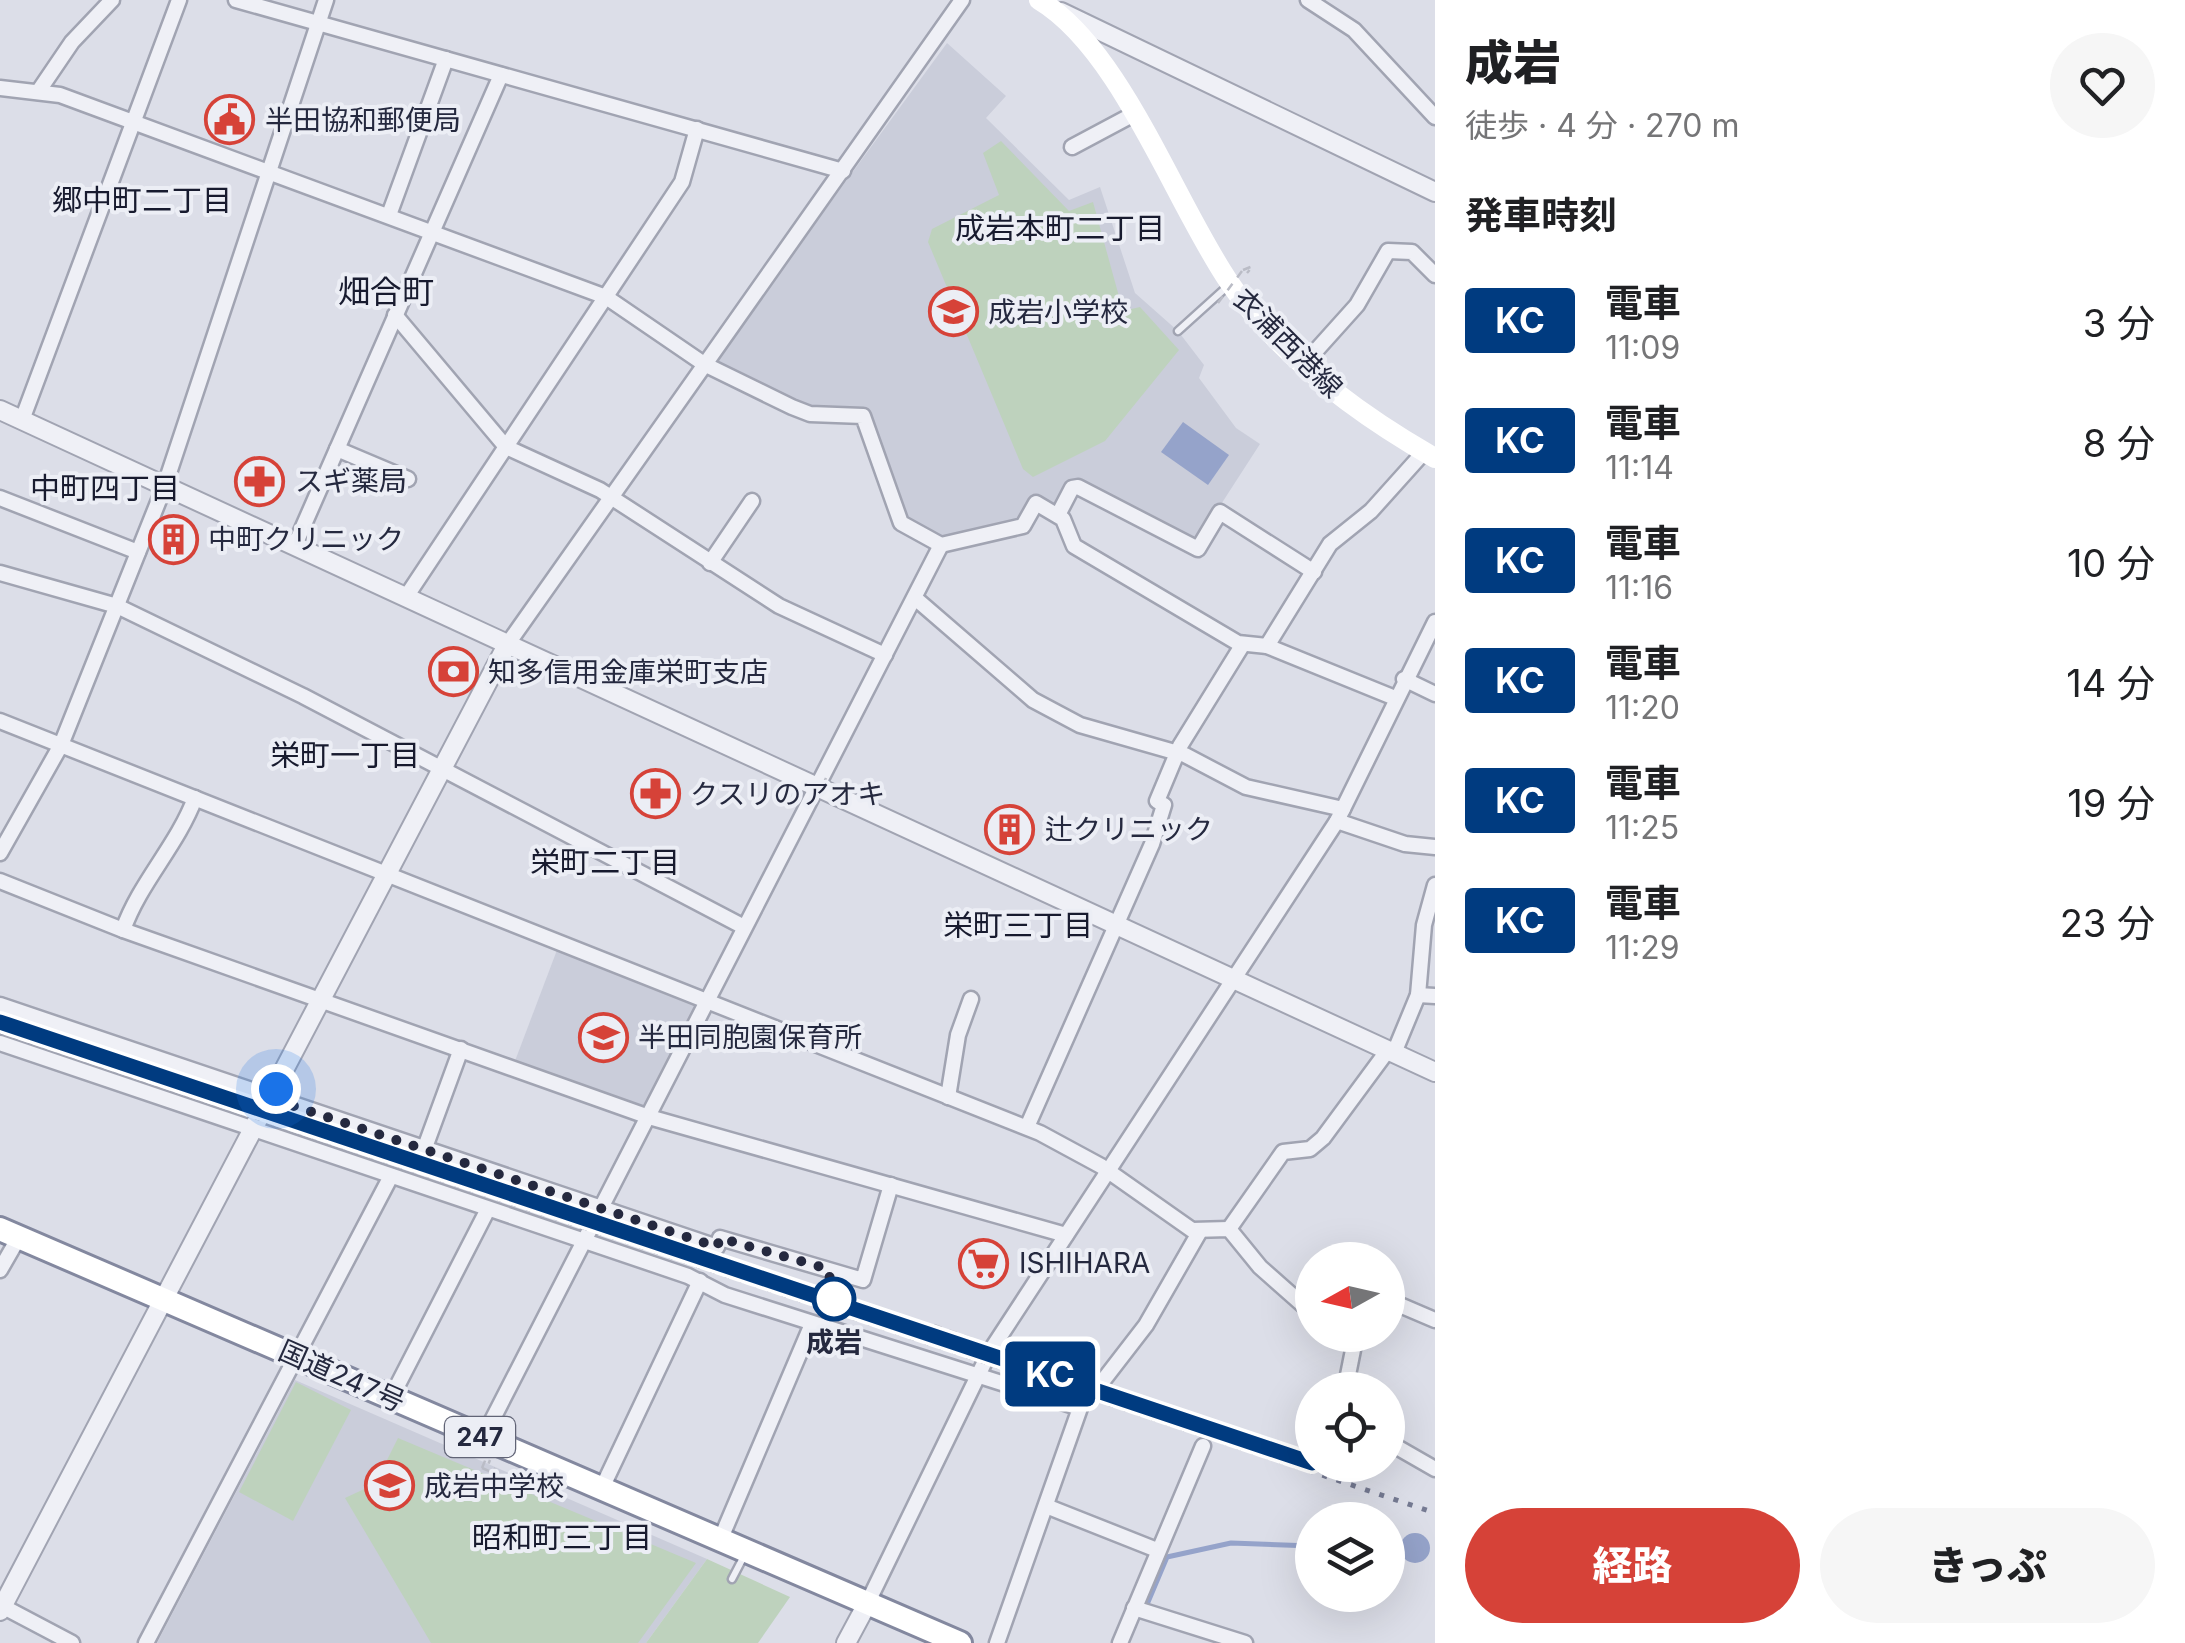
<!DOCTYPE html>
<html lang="ja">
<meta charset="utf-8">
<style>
:root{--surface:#fff;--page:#f6f6f6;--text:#202124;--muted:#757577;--accent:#d64238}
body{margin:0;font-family:Inter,"Noto Sans JP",sans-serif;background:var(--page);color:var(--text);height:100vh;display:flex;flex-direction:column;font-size:38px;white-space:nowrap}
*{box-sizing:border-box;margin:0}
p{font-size:32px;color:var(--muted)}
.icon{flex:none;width:55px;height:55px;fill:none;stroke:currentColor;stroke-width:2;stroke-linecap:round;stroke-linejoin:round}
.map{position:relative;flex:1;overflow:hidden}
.details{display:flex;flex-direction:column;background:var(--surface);width:750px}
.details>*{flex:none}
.badge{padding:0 20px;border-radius:8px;font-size:35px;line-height:65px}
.needle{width:65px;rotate:262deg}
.controls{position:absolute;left:1295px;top:1242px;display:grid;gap:20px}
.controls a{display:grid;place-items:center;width:110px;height:110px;border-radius:50%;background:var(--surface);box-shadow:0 10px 40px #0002;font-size:50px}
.you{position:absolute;width:50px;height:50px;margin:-25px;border:8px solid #fff;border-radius:50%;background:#1a73e8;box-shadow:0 0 0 15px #1a73e833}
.map>.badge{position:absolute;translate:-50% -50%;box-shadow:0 0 0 5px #fff}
h2{padding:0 30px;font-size:38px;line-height:90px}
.round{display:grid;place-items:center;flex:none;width:105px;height:105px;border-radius:52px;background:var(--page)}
.summary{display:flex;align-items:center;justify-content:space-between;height:170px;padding:0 30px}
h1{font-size:48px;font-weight:800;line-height:75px}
.primary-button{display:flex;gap:20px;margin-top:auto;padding:20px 30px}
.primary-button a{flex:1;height:115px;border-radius:60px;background:var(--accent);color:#fff;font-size:40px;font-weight:800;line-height:115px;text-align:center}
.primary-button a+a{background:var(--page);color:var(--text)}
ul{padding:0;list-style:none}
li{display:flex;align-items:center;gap:30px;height:120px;padding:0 30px}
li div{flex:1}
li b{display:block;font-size:38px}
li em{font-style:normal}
li .badge{min-width:110px;font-weight:700;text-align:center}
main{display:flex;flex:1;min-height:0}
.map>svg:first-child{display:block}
.built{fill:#cacdda}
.green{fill:#bed2bd}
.water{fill:#95a3ca}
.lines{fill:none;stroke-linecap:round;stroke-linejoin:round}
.stream{stroke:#95a3ca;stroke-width:5}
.service-casing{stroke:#a1a4b2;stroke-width:11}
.minor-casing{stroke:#a1a4b2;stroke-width:19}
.tertiary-casing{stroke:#a1a4b2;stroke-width:22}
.trunk-casing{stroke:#83889f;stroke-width:28}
.path{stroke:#babcc6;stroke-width:2.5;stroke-dasharray:8 8;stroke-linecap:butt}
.service{stroke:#eff0f6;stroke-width:6}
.minor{stroke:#eff0f6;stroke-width:14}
.tertiary{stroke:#eff0f6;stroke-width:18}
.secondary{stroke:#fff;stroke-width:20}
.trunk{stroke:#fff;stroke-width:22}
.rail{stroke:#757a92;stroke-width:5;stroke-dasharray:5 10;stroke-linecap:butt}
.path-bridge{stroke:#babcc6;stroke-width:2.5;stroke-dasharray:8 8;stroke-linecap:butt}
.line-casing{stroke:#fff;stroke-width:22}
.line{stroke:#003b80;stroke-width:15}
.walk{stroke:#25293f;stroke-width:10;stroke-dasharray:0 18}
.stop-dot{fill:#fff;stroke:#003b80;stroke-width:5}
.labels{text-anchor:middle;stroke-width:8;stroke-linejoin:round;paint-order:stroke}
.shield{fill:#eceef5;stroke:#616476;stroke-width:2.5}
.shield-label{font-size:25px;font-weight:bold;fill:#25293f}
.poi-label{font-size:28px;fill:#25293f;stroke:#eceef5;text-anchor:start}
.street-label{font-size:28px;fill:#25293f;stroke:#eceef5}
.stop-label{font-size:28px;font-weight:bold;fill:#25293f;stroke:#eceef5}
.neighbourhood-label{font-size:30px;fill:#181b2f;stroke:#eceef5}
.quarter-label{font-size:32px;fill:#181b2f;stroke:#eceef5}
</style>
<main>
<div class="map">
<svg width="1435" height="1643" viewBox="0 0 1435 1643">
<rect width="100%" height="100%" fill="#dcdee8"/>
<g class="built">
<polygon points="947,43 1006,96 986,118 1069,200 1100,187 1135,293 1178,331 1204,365 1199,378 1236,428 1260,444 1196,543 1079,483 1054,509 1036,500 1018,523 943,540 905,519 865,409 846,414 813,410 713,363"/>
<polygon points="557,950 694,1004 696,1012 645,1105 638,1107 515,1061"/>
<polygon points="295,1380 707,1559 646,1643 157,1643"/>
</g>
<g class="green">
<polygon points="1001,141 1069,211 1093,202 1123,311 1140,307 1179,350 1105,441 1033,477 1023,469 928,242 932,229 999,195 983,153"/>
<polygon points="296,1382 351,1410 293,1521 239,1492"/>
<polygon points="398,1438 696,1563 638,1643 431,1643 345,1498 375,1484"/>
<polygon points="707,1559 790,1597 758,1643 646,1643"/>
</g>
<g class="water">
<polygon points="1183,422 1229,455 1208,485 1161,452"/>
<circle cx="1415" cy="1548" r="15"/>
</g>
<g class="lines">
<g class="stream">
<polyline points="1388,1548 1404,1549"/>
<polyline points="1148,1602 1167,1557 1231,1543 1312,1546"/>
</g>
<defs>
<g id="service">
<polyline points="1178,331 1229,285"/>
<polyline points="732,1579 744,1556"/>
</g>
<g id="minor">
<polyline points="236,0 843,171"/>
<polyline points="1308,0 1354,30 1435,117"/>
<polyline points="0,88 60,95 606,297 704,364 792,407 810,414 863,416 901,523 941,545 1023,526 1036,503 1063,519 1074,546 1238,643 1267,646 1395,698"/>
<polyline points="38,92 72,42 112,0"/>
<polyline points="1072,147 1132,115"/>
<polyline points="389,215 446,59"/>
<polyline points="395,315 506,447 600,490 779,606 885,655"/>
<polyline points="1304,364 1357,305 1388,251 1412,252 1435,275"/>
<polyline points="22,420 179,0"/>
<polyline points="337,449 408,479"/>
<polyline points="0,498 138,552"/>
<polyline points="1058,515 1072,488 1078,487 1198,549 1220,512 1314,572"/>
<polyline points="295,545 501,75"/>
<polyline points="710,563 752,501"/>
<polyline points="0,573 117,606 303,696 744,927"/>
<polyline points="406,597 682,182 697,129"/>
<polyline points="915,598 1033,700 1080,725 1185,755 1246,787 1343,809"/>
<polyline points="507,645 962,0"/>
<polyline points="1267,646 1330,544 1371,511 1424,452"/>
<polyline points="1404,679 1435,694"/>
<polyline points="0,721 1040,1133 1101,1166 1192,1230 1229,1229 1260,1267 1312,1313"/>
<polyline points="1337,821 1405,844 1435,847"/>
<polyline points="0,853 61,745 165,485 326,0"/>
<polyline points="0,881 123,930 649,1117 1066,1235"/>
<path d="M123,930C140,882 177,846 195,798"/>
<polyline points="1418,995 1435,996"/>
<polyline points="0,1005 717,1247 720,1238 863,1280 891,1185"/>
<polyline points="0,1043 688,1276 725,1295 1080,1408 997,1643"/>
<polyline points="1394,1053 1418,995 1424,925 1435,885"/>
<polyline points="948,1097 958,1035 971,999"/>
<polyline points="1027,1127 1152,844 1164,805 1157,801 1180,746 1243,644"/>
<polyline points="424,1150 461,1049"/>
<polyline points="1229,1229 1283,1152 1310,1149 1323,1138 1388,1050"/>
<polyline points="0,1270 19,1237"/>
<polyline points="1388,1300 1435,1320"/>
<polyline points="1102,1382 1146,1325 1200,1231"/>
<polyline points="1345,1390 1356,1335"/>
<polyline points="391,1398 488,1209"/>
<polyline points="483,1438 941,545"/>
<polyline points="1388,1442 1435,1469"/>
<polyline points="602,1488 700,1281"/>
<polyline points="1046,1506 1157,1550"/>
<polyline points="721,1538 812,1324"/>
<polyline points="868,1602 989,1353 1337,821 1435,622"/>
<polyline points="0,1605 72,1643"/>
<polyline points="1134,1608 1245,1643"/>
<polyline points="146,1643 391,1176"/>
<polyline points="1120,1643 1203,1446"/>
</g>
<g id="tertiary">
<polyline points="1061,12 1435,192"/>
<polyline points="0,410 1435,1072"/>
<polyline points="0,1611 507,645"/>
<polyline points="846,1643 868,1602"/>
</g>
<polyline id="trunk" points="0,1229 960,1643"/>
</defs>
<use href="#service" class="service-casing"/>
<use href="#minor" class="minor-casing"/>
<use href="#tertiary" class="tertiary-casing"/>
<use href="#trunk" class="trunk-casing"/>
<g class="path">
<polyline points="1243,270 1253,266 1247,273"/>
<polyline points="934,1325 979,1341"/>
<polyline points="482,1468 496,1474 498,1471 488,1465 490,1460"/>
</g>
<use href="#service" class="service"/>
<use href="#minor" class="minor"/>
<use href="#tertiary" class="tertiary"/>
<path class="secondary" d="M1039,0C1121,49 1174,201 1229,282C1279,356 1358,414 1435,458"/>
<use href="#trunk" class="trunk"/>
<polyline class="rail" points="0,1031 1435,1513"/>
<g class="path-bridge">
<polyline points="1218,303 1242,271"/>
<polyline points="817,798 826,778"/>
<polyline points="482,1468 499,1427"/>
</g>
</g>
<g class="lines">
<defs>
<polyline id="line" points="0,1022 1312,1463"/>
</defs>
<use href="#line" class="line-casing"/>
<use href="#line" class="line"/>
<polyline class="walk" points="276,1089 270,1098 717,1247 720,1238 828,1269 834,1299"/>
</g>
<defs>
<symbol id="civic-ring" viewBox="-11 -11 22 22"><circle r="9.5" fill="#eceef5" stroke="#d64238" stroke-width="1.5"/><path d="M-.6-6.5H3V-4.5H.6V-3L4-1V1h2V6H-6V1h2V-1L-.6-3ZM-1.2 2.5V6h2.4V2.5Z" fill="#d64238"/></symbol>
<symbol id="school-ring" viewBox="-11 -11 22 22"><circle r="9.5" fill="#eceef5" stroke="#d64238" stroke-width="1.5"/><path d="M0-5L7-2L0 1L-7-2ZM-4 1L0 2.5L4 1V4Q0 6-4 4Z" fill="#d64238"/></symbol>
<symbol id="pharmacy-ring" viewBox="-11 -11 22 22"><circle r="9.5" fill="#eceef5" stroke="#d64238" stroke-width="1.5"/><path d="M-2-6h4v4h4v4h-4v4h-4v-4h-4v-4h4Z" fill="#d64238"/></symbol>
<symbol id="building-ring" viewBox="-11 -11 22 22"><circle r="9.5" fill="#eceef5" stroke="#d64238" stroke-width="1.5"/><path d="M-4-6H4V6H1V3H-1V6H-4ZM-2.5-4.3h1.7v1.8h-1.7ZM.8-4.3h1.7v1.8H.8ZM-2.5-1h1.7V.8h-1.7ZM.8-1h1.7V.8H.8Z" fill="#d64238"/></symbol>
<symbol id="bank-ring" viewBox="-11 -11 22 22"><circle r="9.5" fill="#eceef5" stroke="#d64238" stroke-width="1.5"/><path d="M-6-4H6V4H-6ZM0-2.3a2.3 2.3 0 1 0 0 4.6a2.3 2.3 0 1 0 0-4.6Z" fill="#d64238"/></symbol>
<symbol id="supermarket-ring" viewBox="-11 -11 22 22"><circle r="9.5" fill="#eceef5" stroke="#d64238" stroke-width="1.5"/><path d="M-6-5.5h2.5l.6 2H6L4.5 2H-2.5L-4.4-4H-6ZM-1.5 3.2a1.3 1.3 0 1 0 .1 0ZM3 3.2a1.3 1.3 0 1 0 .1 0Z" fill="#d64238"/></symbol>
</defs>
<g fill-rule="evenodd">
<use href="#civic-ring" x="202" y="92" width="55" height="55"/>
<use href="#school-ring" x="926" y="284" width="55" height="55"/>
<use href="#pharmacy-ring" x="232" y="454" width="55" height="55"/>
<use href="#building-ring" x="146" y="512" width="55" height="55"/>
<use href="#bank-ring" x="426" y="644" width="55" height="55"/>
<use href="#pharmacy-ring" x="628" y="766" width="55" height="55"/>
<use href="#building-ring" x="982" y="802" width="55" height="55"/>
<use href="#school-ring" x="576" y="1010" width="55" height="55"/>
<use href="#supermarket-ring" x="956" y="1236" width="55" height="55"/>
<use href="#school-ring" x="362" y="1458" width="55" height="55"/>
</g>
<circle class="stop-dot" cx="834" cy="1299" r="20"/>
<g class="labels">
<rect class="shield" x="445" y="1417" width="70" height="40" rx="8"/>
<g class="shield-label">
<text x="480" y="1446">247</text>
</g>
<g class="poi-label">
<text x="265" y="130">半田協和郵便局</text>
<text x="988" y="322">成岩小学校</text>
<text x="295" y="491">スギ薬局</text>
<text x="208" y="549">中町クリニック</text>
<text x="488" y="682">知多信用金庫栄町支店</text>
<text x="690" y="804">クスリのアオキ</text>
<text x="1045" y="839">辻クリニック</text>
<text x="638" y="1047">半田同胞園保育所</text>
<text x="1019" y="1273">ISHIHARA</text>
<text x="424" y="1496">成岩中学校</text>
</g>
<g class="street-label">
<text transform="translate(1288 343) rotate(45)" y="10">衣浦西港線</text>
<text transform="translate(342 1376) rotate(24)" y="10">国道247号</text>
</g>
<g class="stop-label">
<text x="834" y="1352">成岩</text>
</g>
<g class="neighbourhood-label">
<text x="142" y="211">郷中町二丁目</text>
<text x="1060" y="239">成岩本町二丁目</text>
<text x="105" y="499">中町四丁目</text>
<text x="345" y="766">栄町一丁目</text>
<text x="605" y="873">栄町二丁目</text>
<text x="1018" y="936">栄町三丁目</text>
<text x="562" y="1548">昭和町三丁目</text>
</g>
<g class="quarter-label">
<text x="386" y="303">畑合町</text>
</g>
</g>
</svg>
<div class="controls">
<a><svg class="needle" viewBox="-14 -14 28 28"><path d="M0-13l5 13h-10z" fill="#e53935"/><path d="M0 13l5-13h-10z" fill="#757577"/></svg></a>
<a><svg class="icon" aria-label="locate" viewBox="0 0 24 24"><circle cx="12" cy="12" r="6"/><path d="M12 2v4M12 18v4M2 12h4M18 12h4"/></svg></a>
<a><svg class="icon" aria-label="layers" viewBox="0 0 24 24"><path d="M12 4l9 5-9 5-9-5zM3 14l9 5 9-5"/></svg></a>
</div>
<div class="you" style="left:276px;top:1089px"></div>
<b class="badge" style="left:1050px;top:1374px;background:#003b80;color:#fff">KC</b>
</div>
<section class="details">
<div class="summary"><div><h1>成岩</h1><p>徒歩 · 4 分 · 270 m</p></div><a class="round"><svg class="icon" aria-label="heart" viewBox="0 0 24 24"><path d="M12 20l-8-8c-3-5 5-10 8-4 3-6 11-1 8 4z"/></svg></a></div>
<h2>発車時刻</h2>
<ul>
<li><span class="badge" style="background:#003b80;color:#fff">KC</span><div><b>電車</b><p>11:09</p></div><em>3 分</em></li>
<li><span class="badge" style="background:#003b80;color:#fff">KC</span><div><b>電車</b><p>11:14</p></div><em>8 分</em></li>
<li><span class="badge" style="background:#003b80;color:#fff">KC</span><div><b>電車</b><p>11:16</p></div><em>10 分</em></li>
<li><span class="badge" style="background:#003b80;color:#fff">KC</span><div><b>電車</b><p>11:20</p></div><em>14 分</em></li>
<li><span class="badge" style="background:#003b80;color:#fff">KC</span><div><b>電車</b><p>11:25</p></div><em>19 分</em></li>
<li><span class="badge" style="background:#003b80;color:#fff">KC</span><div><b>電車</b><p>11:29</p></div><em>23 分</em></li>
</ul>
<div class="primary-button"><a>経路</a><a>きっぷ</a></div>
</section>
</main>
